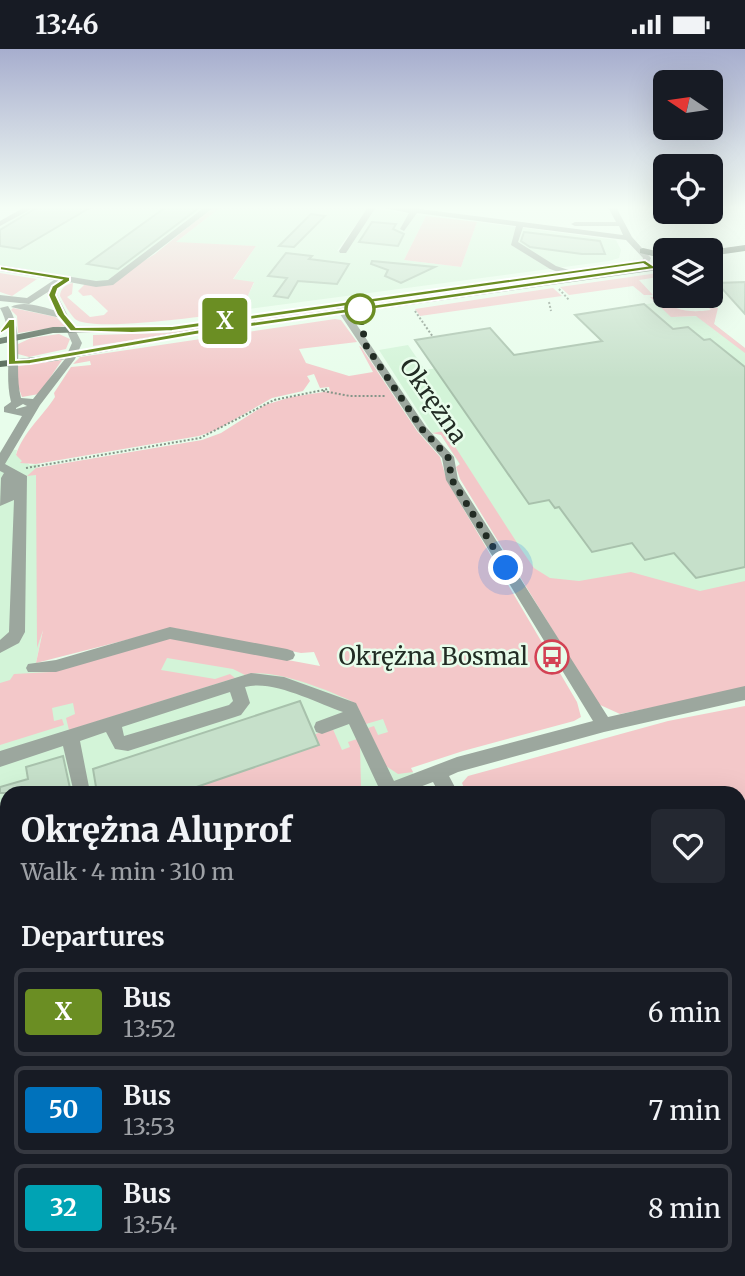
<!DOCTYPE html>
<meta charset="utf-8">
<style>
:root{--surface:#171b24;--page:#242831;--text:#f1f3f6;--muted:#9ea1a6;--line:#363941}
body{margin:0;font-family:Merriweather,serif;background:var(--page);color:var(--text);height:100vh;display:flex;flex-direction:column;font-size:26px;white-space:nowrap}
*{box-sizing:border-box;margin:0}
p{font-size:23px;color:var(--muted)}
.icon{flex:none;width:38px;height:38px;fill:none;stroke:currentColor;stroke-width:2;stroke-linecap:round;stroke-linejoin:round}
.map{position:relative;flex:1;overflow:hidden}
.sheet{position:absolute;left:0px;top:737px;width:746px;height:492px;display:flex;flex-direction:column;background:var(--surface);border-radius:21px 21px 0 0;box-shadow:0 7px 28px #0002}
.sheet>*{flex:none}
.badge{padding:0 14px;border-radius:5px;font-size:24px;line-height:46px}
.needle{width:46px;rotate:283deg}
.controls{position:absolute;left:653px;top:21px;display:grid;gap:14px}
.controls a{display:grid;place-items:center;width:70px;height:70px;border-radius:10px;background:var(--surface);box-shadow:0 7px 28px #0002;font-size:35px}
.you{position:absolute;width:35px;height:35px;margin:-18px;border:5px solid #fff;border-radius:50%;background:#1a73e8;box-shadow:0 0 0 10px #1a73e833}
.map>.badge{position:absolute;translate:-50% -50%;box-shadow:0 0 0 4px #fff}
h2{padding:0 21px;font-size:26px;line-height:63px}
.round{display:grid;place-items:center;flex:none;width:74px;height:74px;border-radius:10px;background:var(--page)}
.overview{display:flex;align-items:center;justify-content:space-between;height:119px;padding:0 21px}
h1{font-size:33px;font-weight:800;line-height:52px}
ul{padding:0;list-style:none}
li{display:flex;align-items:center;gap:21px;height:88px;margin:0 14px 10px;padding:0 7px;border:4px solid var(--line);border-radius:10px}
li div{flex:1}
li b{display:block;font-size:26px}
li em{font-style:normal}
li .badge{min-width:77px;font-weight:700;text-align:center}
.status{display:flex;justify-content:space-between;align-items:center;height:49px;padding:0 35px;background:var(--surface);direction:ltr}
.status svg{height:19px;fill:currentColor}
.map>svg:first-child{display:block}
.built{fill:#d3f4d8}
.green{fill:#f3c8c9}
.building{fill:#c6e0ca;stroke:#a8c1ac;stroke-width:2}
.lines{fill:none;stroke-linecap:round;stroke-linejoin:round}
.path{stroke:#859588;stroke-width:2;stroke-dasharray:2 2;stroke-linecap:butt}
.minor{fill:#9ca79e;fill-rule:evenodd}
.major{fill:#536656;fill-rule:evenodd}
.line{fill:#6b8e23;stroke:#fff;stroke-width:2}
.walk{stroke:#222c24;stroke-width:7;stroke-dasharray:0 12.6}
.stop-dot{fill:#fff;stroke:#6b8e23;stroke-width:3.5}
.labels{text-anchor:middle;stroke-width:5;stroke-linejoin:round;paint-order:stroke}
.street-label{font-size:24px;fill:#222c24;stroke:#e8fdeb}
.poi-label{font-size:24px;fill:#222c24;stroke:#e8fdeb;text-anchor:end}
</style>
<div class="status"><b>13:46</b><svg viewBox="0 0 49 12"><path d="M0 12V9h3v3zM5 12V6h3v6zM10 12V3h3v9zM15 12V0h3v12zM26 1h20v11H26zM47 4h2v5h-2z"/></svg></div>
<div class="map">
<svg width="745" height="1227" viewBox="0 0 745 1227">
<rect width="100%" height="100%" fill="#e8fdeb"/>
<g class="built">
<polygon points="33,158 206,158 113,230 100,233 0,217 0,177"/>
<polygon points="221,158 368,159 337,202 345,203 375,160 426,167 404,211 461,218 477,173 616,191 621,201 619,209 609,212 241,261 254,234 233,231 256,197 175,194"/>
<polygon points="660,253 677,268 701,267 715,270 714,275 745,299 745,542 552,576 465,424 439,383 432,384 379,301 408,296 425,321 601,292 575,266"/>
<polygon points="3,400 17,401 16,406 30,416 38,415 43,580 36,614 52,623 169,589 372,641 423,744 7,744 7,1222 360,1222 361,1227 0,1227 0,403"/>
</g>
<g class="green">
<path d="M213,158H221L176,193L256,197L233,230L254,233L241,262C215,266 91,284 75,270C69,264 64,254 60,247C60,240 66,235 73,234L72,245L67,248L90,268L104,266L108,262L91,246L83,247L78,242L85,235L105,236L155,205Z"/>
<polygon points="426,167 477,173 461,218 404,211"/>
<polygon points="665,223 665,227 639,231 653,246 644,246 633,237 569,246 560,238"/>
<polygon points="0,224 37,230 12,247 0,243"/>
<polygon points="553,239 562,247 420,267 415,260"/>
<path d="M650,248H657C675,262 689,264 711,261L709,259H718L714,275L745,299V304L696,267L671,268Z"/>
<polygon points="13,259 56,268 65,277 18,284 17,267 11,261"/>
<polygon points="313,262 314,264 93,297 93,286 166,284"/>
<path d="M335,270L341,271L357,293L299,300L306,314L349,327L373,323L359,297L361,298L417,382L440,408L447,432L577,653L581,668L574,672L463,702L411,719L413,723L398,725L386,717L368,679L374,677L378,686L388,683L383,670L366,675L356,655L349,651C325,640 270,618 245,626L233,620L167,609L161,621L215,630L230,625L235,629L69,681L66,669L75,665L73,654L52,659L54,672L62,670L64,676L0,696V634L10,631L14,625L51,623L169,589L320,617L314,603L301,604L173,579L36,614L43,581L37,599L36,426L27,427L36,419L202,391L221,384L265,356L291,348L330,342L329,338L320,339L314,325L307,327L310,332L303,342L272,349L216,381L199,387L36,415L20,414L22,412L16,406C23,383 43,367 55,348L54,344L71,318L91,316L90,312L73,315L80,308Z"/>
<polygon points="59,285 70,290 66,300 29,308 18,305 18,295 31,289"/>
<polygon points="62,311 39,345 22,348 18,337 18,317"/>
<polygon points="445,382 521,500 534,519 550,529 579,532 631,523 700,542 745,532 745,640 620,665 598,655 460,430 456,418 460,415 441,386 432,384"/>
<polygon points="745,657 745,1227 549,1227 559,1222 738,1222 738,744 466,744 462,734 468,727 668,672"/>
<polygon points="332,678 342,701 350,698 348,693 357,690 360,697 361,737 342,744 179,744"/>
</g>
<g class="building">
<polygon points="38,158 91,158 20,200 0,197 0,181"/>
<polygon points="166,158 200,158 118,220 87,215"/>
<polygon points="311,165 325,167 294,198 279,197"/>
<polygon points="372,173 396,175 393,180 404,185 398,197 359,193"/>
<polygon points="524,183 600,192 605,205 582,205 530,198 521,192"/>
<polygon points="286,204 312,207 309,210 349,215 337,235 298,232 288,249 274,247 287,229 268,227"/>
<polygon points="372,212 435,218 401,234 385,227 388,221 371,215"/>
<polygon points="745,233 745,265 717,234"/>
<polygon points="644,255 673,280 688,278 704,291 710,290 745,318 745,518 696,529 674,504 645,511 632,494 592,503 559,458 555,459 549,451 529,455 415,291 490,279 514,306 602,292 575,266"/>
<polygon points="300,652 319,696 179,744 97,744 93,720"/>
<polygon points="63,707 71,744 0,744 0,738 28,730 26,718"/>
</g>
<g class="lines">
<g class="path">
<polyline points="559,240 569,251"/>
<polyline points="549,253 551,262"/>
<polyline points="415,262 433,288"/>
<polyline points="323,342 350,347 386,347"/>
<polyline points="26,419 200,389 274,351 328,340"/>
</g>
<g class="minor">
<polygon points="25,158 35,158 0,177 0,172"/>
<path d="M205,158H214L113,236L96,238L69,233L58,240L57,246L82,294L75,310L40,356L5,415L27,427L25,583L19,594L0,604V591L9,583L14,451L0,457L1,429L4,424L0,422V404L22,367L4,363V358L11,353C3,322 16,287 0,259L8,257C26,285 13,318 21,349L33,350L65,310L72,294L61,269L11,258C23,251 43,258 57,262L47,246L48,243L29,255L0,252V246L27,249L54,231L0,222V216L96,232L108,231ZM23,355L27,357L16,360V359Z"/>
<polygon points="368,158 376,158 346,204 340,204 339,202"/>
<polygon points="380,158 404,158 623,186 619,177 575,177 571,175 575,173 616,173 608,158 616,158 632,188 651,209 648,215 642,215 643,209 626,191 523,178 518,193 556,217 572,222 573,224 569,227 550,220 511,196 516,177 417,164 404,182 400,180 409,164"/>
<path d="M339,253L342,254L426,378L454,408L458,431L608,668L745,637V651L604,683L458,723L449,727L458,744H439L433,733L404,744H373L378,737L349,675L322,685L316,683L314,678L316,673L343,663C317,654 272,630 245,638L250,654L241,666L235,668L128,702L115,700L106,683L80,692L89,738L86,744H74L63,697L0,718V702L251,624L284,628L356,654L394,732L457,708L593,672L446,431L442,409L418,382L334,256ZM230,643L233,652L229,656L124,687L122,678Z"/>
<polygon points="170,578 287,600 293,602 295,606 293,610 287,612 170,590 56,623 28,623 26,619 28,615 56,611"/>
<polygon points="7,864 7,885 0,888 0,867"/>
<polygon points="7,1094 7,1118 0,1121 0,1097"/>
<polygon points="177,1222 203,1222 204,1227 178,1227"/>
<polygon points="257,1222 297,1222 295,1227 255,1227"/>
<polygon points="319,1222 345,1222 347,1227 321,1227"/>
<polygon points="504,1222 538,1222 536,1227 502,1227"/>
</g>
<g class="major">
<polygon points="745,196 745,202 710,207 710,201"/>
<polygon points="643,199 665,204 665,210 640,204 640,200"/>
<polygon points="665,214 665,220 195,286 54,312 0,318 0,312 54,306 195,280"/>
<polygon points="155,277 159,278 159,282 53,284 0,295 0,289 53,278"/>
</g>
</g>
<linearGradient id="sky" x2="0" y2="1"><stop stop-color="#a7aece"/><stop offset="0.48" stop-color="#f5fef6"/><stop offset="1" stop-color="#f5fef6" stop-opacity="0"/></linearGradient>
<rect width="745" height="330" fill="url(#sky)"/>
<polygon class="line" points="645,211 654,217 654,220 195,286 30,315 8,316 8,280 0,285 0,282 9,270 15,270 16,311 30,310 195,281 646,217 643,215 172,282 132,284 70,282 57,266 48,246 52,237 61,231 0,221 0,217 70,228 70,232 58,240 56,246 65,265 76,278 172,277"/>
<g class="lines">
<polyline class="walk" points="360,260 365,295 422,380 448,408 452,431 506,519"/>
</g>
<defs>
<symbol id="bus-ring" viewBox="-11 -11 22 22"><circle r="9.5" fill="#e8fdeb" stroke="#d34254" stroke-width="1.5"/><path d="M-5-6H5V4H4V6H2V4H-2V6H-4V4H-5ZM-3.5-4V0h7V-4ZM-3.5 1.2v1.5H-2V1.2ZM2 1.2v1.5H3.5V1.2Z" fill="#d34254"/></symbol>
</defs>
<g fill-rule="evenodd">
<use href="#bus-ring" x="533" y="589" width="38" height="38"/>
</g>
<circle class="stop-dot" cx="360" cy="260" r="14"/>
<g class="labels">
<g class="street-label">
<text transform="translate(433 352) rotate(55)" y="8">Okrężna</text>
</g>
<g class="poi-label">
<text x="528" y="616">Okrężna Bosmal</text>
</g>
</g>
</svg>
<div class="controls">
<a><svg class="needle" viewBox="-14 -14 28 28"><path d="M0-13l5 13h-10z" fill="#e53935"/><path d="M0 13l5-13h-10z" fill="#9ea1a6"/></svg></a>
<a><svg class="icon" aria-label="locate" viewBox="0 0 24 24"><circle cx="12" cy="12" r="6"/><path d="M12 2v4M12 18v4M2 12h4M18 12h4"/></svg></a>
<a><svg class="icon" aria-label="layers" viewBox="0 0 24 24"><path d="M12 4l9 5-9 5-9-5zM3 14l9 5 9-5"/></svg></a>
</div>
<div class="you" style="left:506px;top:519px"></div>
<b class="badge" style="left:225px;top:272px;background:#6b8e23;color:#fff">X</b>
<section class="sheet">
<div class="overview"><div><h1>Okrężna Aluprof</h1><p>Walk · 4 min · 310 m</p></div><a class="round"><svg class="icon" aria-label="heart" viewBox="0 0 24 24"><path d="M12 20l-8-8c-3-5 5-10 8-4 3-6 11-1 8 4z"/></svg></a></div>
<h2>Departures</h2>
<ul>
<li><span class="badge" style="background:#6b8e23;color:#fff">X</span><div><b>Bus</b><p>13:52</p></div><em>6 min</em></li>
<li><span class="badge" style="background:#0072bc;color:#fff">50</span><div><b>Bus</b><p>13:53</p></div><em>7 min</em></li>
<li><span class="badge" style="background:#00a3b4;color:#fff">32</span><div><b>Bus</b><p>13:54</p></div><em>8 min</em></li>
</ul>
</section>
</div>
